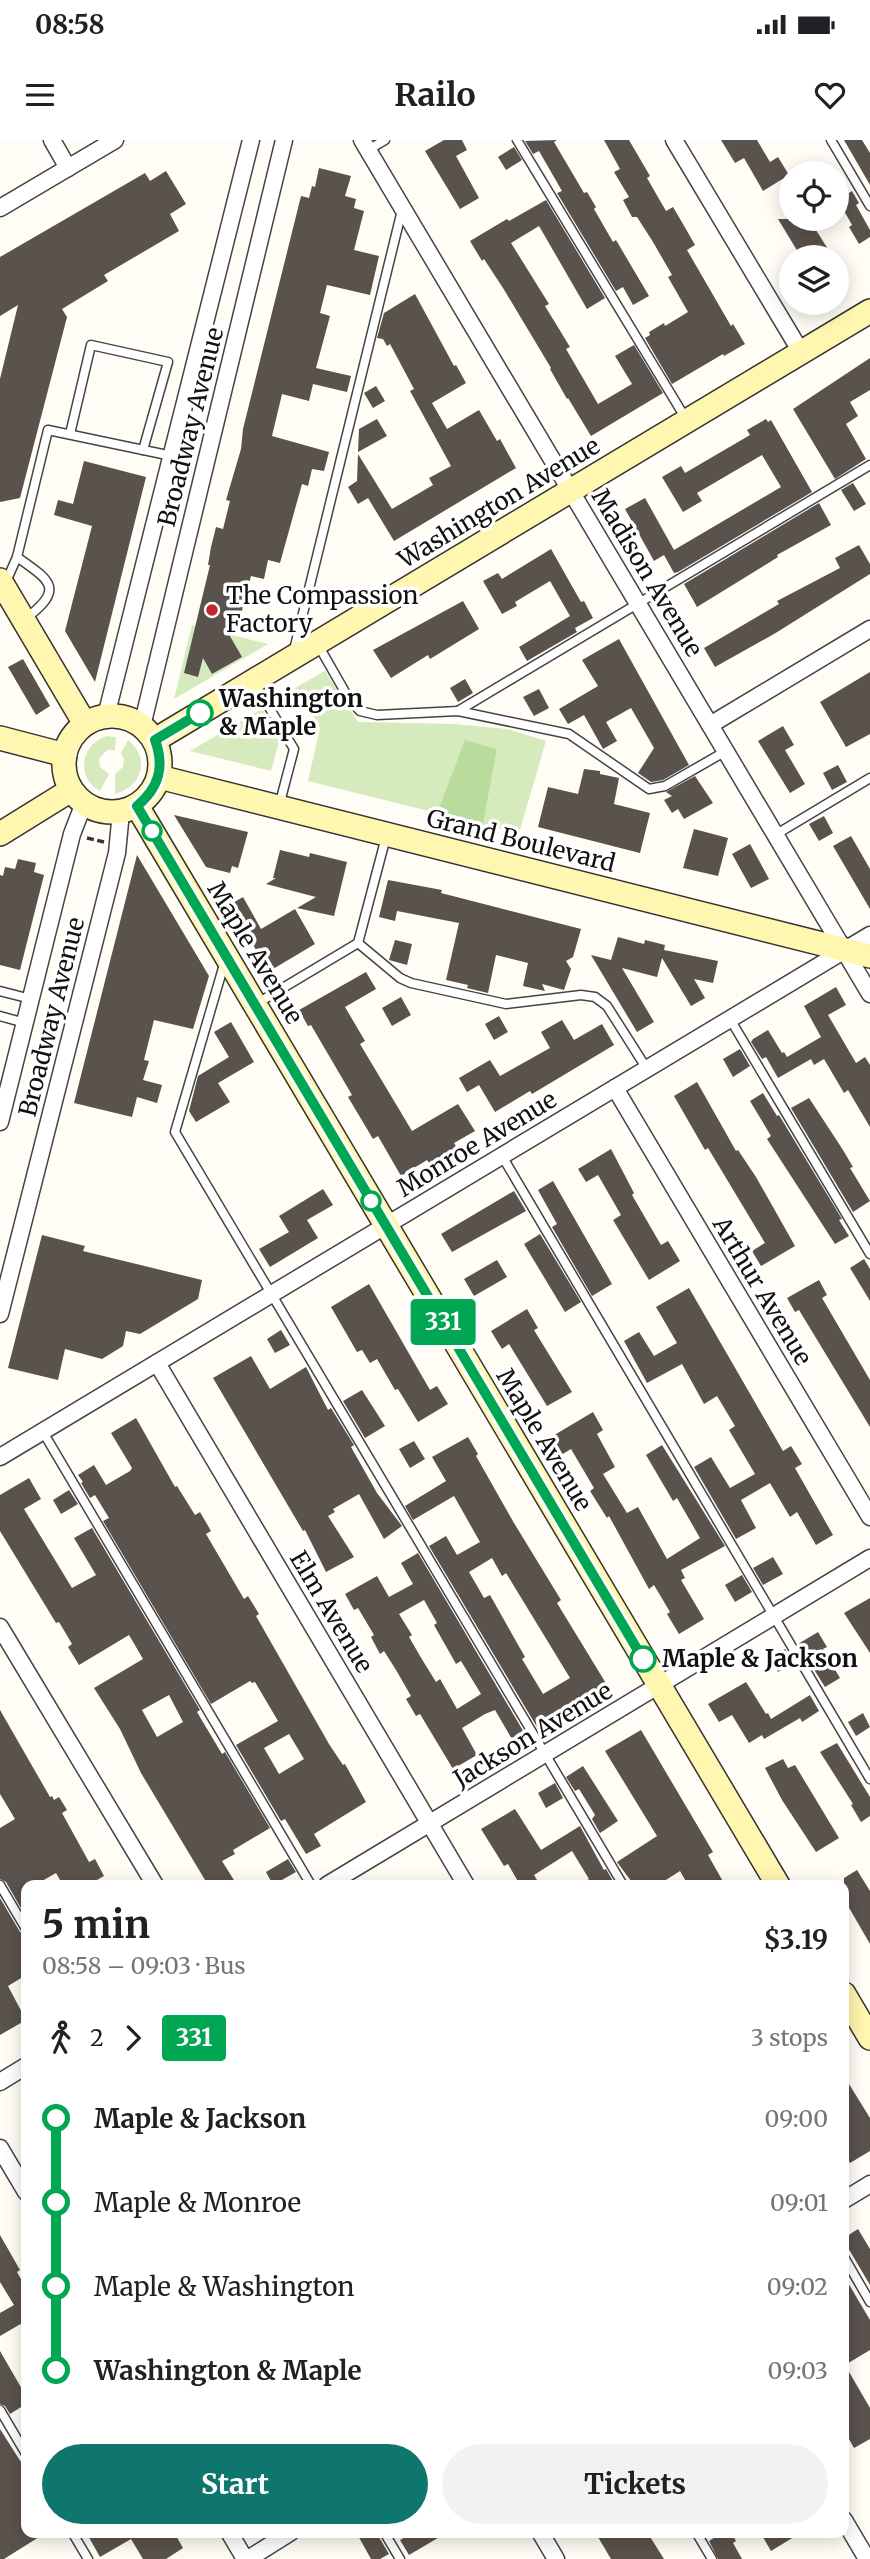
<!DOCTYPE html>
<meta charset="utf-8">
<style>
:root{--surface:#fff;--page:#f2f2f2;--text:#202124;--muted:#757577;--accent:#0f766e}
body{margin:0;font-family:Merriweather,serif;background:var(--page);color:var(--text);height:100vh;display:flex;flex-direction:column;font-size:26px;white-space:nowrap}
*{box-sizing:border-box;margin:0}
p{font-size:23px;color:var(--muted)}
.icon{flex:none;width:38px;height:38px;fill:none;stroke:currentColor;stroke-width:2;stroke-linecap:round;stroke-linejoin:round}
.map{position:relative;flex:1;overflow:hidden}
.drawer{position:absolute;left:21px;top:1740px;width:828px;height:658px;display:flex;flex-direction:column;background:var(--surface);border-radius:14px;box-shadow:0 4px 18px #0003}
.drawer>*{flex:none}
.badge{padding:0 14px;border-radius:5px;font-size:24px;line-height:46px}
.fabs{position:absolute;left:779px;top:21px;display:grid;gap:14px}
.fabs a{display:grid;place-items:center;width:70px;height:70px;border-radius:50%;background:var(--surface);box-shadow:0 4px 18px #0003;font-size:35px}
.map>.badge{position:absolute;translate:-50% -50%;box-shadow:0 0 0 4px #fff}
.legs{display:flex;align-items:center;gap:10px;height:77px;padding:0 21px;font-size:23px}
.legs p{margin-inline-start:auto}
.headline{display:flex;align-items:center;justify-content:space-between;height:119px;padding:0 21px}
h1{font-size:38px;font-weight:700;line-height:52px}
.cta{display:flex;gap:14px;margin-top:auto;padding:14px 21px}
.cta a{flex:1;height:80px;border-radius:42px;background:var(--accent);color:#fff;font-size:28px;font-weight:700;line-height:80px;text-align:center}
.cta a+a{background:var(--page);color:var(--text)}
ul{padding:0 21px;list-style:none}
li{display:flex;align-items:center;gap:24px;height:84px;font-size:26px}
li i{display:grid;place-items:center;width:10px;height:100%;margin:0 9px;background:currentColor}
li i::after{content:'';width:18px;height:18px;margin:-9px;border:5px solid;border-radius:50%;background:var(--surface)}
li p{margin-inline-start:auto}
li:first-child i{background:linear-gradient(#0000 50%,currentColor 0)}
li:last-child i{background:linear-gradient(currentColor 50%,#0000 0)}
.status{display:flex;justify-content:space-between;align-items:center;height:49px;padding:0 35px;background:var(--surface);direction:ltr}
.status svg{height:19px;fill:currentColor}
header{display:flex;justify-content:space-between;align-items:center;height:91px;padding:0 21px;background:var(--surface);font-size:32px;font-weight:700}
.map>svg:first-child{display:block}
.green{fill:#d5ebbd}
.forest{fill:#b9dc9c}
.building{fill:#5a524d;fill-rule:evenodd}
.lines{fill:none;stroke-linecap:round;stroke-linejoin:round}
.lane-casing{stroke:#444;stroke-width:11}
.street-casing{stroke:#444;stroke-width:19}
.secondary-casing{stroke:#333;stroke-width:26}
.path{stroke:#333;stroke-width:3.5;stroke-dasharray:7 3.5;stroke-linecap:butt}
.lane{stroke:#fff;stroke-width:8}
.street{stroke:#fff;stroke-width:16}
.secondary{stroke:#fff6b0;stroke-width:23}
.line-1-casing{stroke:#fff;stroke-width:16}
.line-1{stroke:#00a651;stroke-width:10}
.poi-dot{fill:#c4262e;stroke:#fff;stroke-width:2.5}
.stop-1-dot{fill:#fff;stroke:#00a651;stroke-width:3.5}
.labels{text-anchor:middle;stroke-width:7;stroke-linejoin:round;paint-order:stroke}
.street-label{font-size:24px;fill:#111;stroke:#fff}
.poi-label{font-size:24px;fill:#111;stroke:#fff;text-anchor:start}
.stop-label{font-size:24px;font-weight:bold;fill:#111;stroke:#fff;text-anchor:start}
</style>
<div class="status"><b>08:58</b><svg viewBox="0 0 49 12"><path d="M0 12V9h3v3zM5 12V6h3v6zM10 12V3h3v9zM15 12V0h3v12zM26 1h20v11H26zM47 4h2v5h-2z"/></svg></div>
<header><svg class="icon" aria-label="menu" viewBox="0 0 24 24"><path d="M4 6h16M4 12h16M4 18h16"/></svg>Railo<svg class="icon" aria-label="heart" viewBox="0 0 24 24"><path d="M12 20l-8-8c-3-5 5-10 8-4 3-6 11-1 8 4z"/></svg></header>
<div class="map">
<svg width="870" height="2419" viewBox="0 0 870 2419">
<rect width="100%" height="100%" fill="#fffdf5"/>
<g class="green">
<polygon points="192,485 268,504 174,559"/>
<polygon points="325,531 358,582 454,584 507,589 546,601 519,693 483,685 497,609 465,601 437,673 308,641 320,588 295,548"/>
<polygon points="262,569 280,598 271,631 190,611"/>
<path d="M107,596L116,597L115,610H107L99,619L100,627L109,634L100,651C75,637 81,604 107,596Z"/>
<path d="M128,600C151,618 142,647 115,654V634L123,627L124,619L121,613Z"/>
</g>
<polygon class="forest" points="465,600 497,609 483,685 437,673"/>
<g class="building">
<polygon points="444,0 462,0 467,10 456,16 479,58 460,69 425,11"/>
<polygon points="557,0 554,2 584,53 587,52 596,67 594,69 613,102 616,100 649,156 633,165 623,147 616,151 557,53 562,51 539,11 533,14 525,1"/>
<polygon points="604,0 629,0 650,36 647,38 666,71 673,67 683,84 695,105 687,110 731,186 733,184 745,204 724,216 723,214 672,244 645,198 650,195 649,192 664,183 665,186 688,172 668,137 672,135 653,102 637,77 632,77 623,60 629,57 614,32 620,29"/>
<polygon points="721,0 757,0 770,22 778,17 789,35 763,51 744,18 735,23"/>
<polygon points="844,0 862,0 870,13 870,45"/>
<polygon points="514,7 522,20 506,30 498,17"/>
<polygon points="319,28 351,36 345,56 356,59 354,68 364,71 354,110 379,116 370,155 327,145 320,173 330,176 316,228 351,236 347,252 313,244 309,261 282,254 272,296 329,312 324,331 312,329 308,346 302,344 280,423 268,420 264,439 251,436 236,493 227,491 242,517 212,534 203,518 198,537 184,533 210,425 208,425 211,407 216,387 223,389 230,361 226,360 241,309 243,289 301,56 309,58 312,46 315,47"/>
<polygon points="166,31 186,64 170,74 179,91 104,135 108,141 62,169 67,177 20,358 0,362 0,239 18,165 0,176 0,117 145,33 150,41"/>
<polygon points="852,51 859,63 856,65 870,90 870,97 859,104 849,87 852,85 838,60"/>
<polygon points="546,60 605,158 587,169 539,86 511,103 549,164 545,166 570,207 566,209 598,264 632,244 615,216 634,205 663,253 591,296 568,258 567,259 550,229 551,228 503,148 484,119 482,121 470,101 507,79 509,81"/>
<polygon points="778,79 809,79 833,117 801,117"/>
<polygon points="415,154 454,226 456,225 466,243 432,263 447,289 479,270 497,301 500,299 516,328 394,401 368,358 358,364 348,347 357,341 358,314 392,369 433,345 429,338 451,326 410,251 414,249 390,204 387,206 383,199 377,198 384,173"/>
<polygon points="870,218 870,250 850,262 858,276 846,284 866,319 835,339 793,269"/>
<polygon points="376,246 385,261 373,268 364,253"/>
<polygon points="377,279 387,296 358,312 359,289"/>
<polygon points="766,279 768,282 771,280 812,352 678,432 674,433 664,415 654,421 625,369 645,358 674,410 781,347 762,315 697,353 702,361 683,372 662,337 681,326 685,333 750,295 747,290"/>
<polygon points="84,321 146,337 95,542 65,491 92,386 54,375 58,360 73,364"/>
<polygon points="853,343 866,364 854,371 841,350"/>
<polygon points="819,363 831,385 777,415 778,417 697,467 684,444"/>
<polygon points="859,405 870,424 870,434 774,494 715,527 704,508 779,464 777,461 840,428 835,418"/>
<polygon points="551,409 581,462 584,461 593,478 575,488 577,492 527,521 519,507 570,476 550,441 515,462 517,466 502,474 483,441 498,433 502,439"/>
<polygon points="463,461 479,489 430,519 428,515 391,538 373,510"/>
<polygon points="619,499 689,625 663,640 651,642 638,633 654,608 631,568 606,582 617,601 603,609 584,575 568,584 559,569 598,546 582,520"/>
<polygon points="23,519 50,566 36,575 8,527"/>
<polygon points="870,532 870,594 846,607 820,562"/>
<polygon points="465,539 473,553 458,562 450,548"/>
<polygon points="539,549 549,568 534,576 523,557"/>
<polygon points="783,586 794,605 785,610 805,644 790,653 758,601"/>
<polygon points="838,625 847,642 832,650 823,633"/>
<polygon points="584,629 600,631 600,634 619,638 614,664 650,673 640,713 538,687 548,647 578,654"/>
<polygon points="695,636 713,663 684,679 678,669 672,673 664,660 672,656 666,652"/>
<polygon points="174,675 248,692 238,728 232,726 230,733 206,727"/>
<polygon points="824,676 833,693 819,701 809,684"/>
<polygon points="694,689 728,698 718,736 683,728"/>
<polygon points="851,696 870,729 870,769 833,706"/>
<polygon points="750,704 769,739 751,748 732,714"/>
<polygon points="280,710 309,717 310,713 347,722 334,776 297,768 316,757 266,744 276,738 273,738"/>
<polygon points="137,715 209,836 193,889 154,880 144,920 149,921 143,940 162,945 157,963 137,957 132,977 74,963"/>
<polygon points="18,719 36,723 34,732 44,735 20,830 0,825 0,735 3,736 5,727 15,729"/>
<polygon points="388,740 442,750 441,753 581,789 573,817 566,821 571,829 564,850 542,844 545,851 523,846 528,823 496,815 488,853 467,848 468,845 446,840 459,783 397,771 395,781 379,777"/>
<polygon points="243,757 261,789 295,769 315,804 268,832 231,764"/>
<polygon points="618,797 644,804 645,800 665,805 664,810 718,821 713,843 694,839 705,858 691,866 662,818 657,837 622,828 654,882 637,892 591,815 611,820"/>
<polygon points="395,800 412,804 407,825 389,820"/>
<polygon points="366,832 376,849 345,867 365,901 360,904 412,991 458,964 475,991 454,1003 457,1008 430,1024 427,1020 401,1036 378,996 373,999 348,957 352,955 311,885 308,886 299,870"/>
<polygon points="836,847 846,865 828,875 856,923 865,917 870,925 870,987 848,950 844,953 824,919 814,925 811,919 778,938 766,917 762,919 751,902 753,899 768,890 782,913 784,912 787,917 821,897 804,866"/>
<polygon points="401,857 411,875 392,886 382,868"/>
<polygon points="499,876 508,892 494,900 485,884"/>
<polygon points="562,880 574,900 602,884 614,905 532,954 530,951 495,972 479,945 467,952 459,938 490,920 500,936 550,908 541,892"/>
<polygon points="231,882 254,922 218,943 230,962 196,982 189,971 198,936 229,917 214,892"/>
<polygon points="740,909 750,926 733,937 723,919"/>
<polygon points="697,942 736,1011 738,1010 756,1037 795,1106 761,1126 752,1111 765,1103 708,1008 705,1010 674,956"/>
<polygon points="763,953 777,976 779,975 842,1079 839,1080 849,1096 835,1104 767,999 771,996 750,961"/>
<polygon points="809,958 843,1010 853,1027 850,1028 870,1061 853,1072 791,968"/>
<polygon points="611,1009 634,1053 632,1055 661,1105 668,1101 680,1121 649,1140 613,1080 621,1075 598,1035 586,1042 578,1029"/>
<polygon points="553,1041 612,1144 592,1156 552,1087 557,1084 538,1050"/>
<polygon points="323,1049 333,1065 307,1080 318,1098 270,1127 259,1109 289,1092 279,1076"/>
<polygon points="514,1051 526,1071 452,1112 441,1094"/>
<polygon points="540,1094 581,1162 565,1172 524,1104"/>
<polygon points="42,1095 85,1106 83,1111 202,1140 198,1159 140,1194 126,1191 123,1206 102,1219 65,1209 58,1240 8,1228"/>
<polygon points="864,1119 870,1129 870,1161 850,1128"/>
<polygon points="497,1120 507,1137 474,1156 464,1139"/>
<polygon points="819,1140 827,1155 822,1158 870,1240 870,1287 799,1170 795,1172 787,1158"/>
<polygon points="369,1144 430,1250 437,1246 448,1264 418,1282 398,1249 395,1250 377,1219 370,1223 362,1210 357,1212 331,1167"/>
<polygon points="689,1148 783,1311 791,1306 802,1324 795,1328 833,1395 816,1405 797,1372 790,1377 770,1343 741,1360 756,1388 736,1399 694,1327 711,1317 730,1348 755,1334 729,1290 735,1286 717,1256 704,1264 682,1224 647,1243 624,1201 639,1192 654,1216 677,1203 656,1167"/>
<polygon points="527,1169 538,1188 534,1190 572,1252 547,1266 509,1204 502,1209 491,1191"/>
<polygon points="281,1190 290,1205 275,1213 267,1199"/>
<polygon points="251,1216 270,1249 306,1227 328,1270 331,1268 354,1305 351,1307 377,1353 402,1386 384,1399 359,1354 333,1369 335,1372 328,1376 354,1417 326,1432 305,1390 303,1391 213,1238"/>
<polygon points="362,1250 385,1286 365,1298 343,1261"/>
<polygon points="593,1272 603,1290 597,1294 615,1327 603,1334 627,1373 638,1367 667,1419 700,1398 677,1358 673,1361 646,1315 662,1305 725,1406 681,1430 685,1438 681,1440 704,1479 679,1494 667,1474 670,1472 654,1445 649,1449 609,1376 607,1378 590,1351 594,1348 571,1309 561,1315 551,1297"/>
<path d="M136,1278L175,1347L177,1346L195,1375L200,1372L211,1391L206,1394L244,1459L248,1456L259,1474L256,1476L329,1604L343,1625L345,1624L366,1662L314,1694L321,1706L306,1714L285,1679L281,1681L236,1605L278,1581L255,1542L252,1543L250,1541L211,1564L103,1381L109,1378L95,1355L90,1358L81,1343L83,1342L78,1335L94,1325L106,1345L130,1331L132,1328L111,1293ZM289,1594L304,1619L279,1634L264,1608Z"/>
<path d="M468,1297L478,1314L476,1316L514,1383L561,1460L557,1463L607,1545L537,1587L429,1406L446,1396L457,1415L480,1402L454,1356L413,1380L405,1366L446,1341L432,1317ZM492,1418L502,1436L506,1433L570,1538L543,1554L522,1519L525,1517L490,1455L484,1458L469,1432Z"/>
<polygon points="414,1301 425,1319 410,1328 399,1309"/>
<path d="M29,1338L41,1359L24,1369L72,1448L96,1435L74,1398L92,1388L200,1570L197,1572L222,1614L225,1612L270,1688L233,1710L235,1714L222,1721L237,1745H208L141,1633L120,1589L94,1548L143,1519L129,1495L79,1525L68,1507L72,1504L59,1482L56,1483L0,1391V1355ZM169,1555L183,1582L157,1597L142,1570Z"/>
<polygon points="69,1350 78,1364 61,1374 53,1360"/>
<path d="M418,1413L525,1594L513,1601L495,1570L485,1574L462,1588L477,1615L453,1629L420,1574L416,1576L406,1559L411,1556L396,1530L384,1511L380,1514L371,1497L374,1495L358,1468L354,1470L345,1454L377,1436L389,1457L413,1444L401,1423ZM424,1460L437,1483L434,1485L456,1524L461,1521L481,1554L457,1569L440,1539L436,1542L423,1521L409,1497L412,1495L399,1474Z"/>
<polygon points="773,1417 783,1434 763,1445 753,1428"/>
<polygon points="742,1435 752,1452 735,1462 725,1445"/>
<polygon points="870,1458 870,1513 844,1473"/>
<polygon points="818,1492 827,1507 823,1509 840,1538 825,1547 798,1504"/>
<polygon points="785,1509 794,1523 778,1532 770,1518"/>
<polygon points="746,1542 766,1574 768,1573 771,1579 810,1555 819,1571 802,1582 800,1578 764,1599 762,1595 749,1603 732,1575 719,1582 708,1564"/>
<polygon points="0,1570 50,1657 52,1656 54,1660 59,1657 67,1670 62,1673 89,1722 95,1719 104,1736 88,1745 63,1745 56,1733 35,1745 26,1745 26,1777 6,1742 0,1739 0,1688 15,1679 0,1654"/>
<polygon points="863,1573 870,1587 856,1596 848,1582"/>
<polygon points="641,1590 713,1712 708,1715 725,1745 688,1745 680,1731 658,1745 634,1745 617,1722 657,1696 605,1611"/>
<polygon points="837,1603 870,1657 870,1676 861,1682 851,1665 853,1664 820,1612"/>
<polygon points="783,1619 788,1628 795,1625 839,1698 816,1712 782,1660 765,1628"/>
<polygon points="583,1626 618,1681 600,1693 592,1679 595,1675 579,1649 575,1651 566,1637"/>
<polygon points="555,1643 563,1658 546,1668 538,1653"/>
<polygon points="515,1669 541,1710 580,1686 604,1730 606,1729 614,1743 612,1745 580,1745 589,1739 572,1711 534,1735 540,1745 520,1745 508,1724 504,1726 481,1689"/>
<polygon points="288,1719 296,1732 273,1745 266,1732"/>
<polygon points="857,1730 870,1751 870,1804 844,1759 844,1738"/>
<polygon points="0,1758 20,1792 26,1795 26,1835 8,1846 26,1880 0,1895"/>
<polygon points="844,1936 870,1978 870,2011 850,2023 844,2012"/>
<polygon points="858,2089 870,2109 870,2145 844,2101 844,2098"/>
<polygon points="0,2095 20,2130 17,2132 26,2148 26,2185 24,2182 0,2196 0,2173 14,2165 0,2142"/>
<polygon points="844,2136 870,2180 870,2210 845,2225 870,2268 870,2299 854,2308 844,2290"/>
<polygon points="0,2211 26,2256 26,2264 10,2274 5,2266 0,2264"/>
<polygon points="0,2289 26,2330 26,2392 47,2392 4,2419 0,2419"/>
<polygon points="86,2392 174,2392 183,2408 166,2419 143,2419 131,2399 100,2417"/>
<polygon points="356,2392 376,2392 389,2414 380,2419 371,2419"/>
<polygon points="414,2392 448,2392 409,2415 400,2400"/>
<polygon points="595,2392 647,2392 664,2419 611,2419"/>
<polygon points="723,2392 731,2392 736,2401 733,2403 742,2419 718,2419 709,2401"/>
<polygon points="760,2392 802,2392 771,2411"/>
</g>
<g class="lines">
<defs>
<g id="lane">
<polyline points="517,0 686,279"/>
<polyline points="831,0 870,66"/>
<polyline points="368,10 385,0"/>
<polyline points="70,294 91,205 168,222 143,310"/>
<path d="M17,417C51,441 65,449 25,479"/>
<polyline points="5,444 17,417 48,290 172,316"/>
<polyline points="317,503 349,559 360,571 377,575 458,571 569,594 649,649 665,646 726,611"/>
<polyline points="294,510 402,70"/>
<polyline points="255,544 294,609 279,666"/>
<polyline points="458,571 870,325"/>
<polyline points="775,695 870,638"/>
<polyline points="358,803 400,838 411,843 506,864 581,855 595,857 607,866 647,929"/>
<polyline points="225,821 175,992 623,1745"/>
<polyline points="0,851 31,859"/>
<polyline points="256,864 358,803 386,697"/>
<polyline points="0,876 25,883"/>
<polyline points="730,879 870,1114"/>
<polyline points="502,1016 870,1639"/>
<polyline points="43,1292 311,1745"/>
<polyline points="0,1745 26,1789"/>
<polyline points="844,2117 870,2162"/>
<polyline points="0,2270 26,2314"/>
<polyline points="72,2392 88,2419"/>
<polyline points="384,2392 400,2419"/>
<polyline points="696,2392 712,2419"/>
</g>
<g id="street">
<polyline points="52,0 68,28"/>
<polyline points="362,0 870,854"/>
<polyline points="674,0 801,212"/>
<polyline points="0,68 115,0"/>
<polyline points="106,576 251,0"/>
<polyline points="710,585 870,489"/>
<polyline points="142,586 284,0"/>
<polyline points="615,948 870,1377"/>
<polyline points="0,982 72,694 84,663"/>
<polyline points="0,1174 117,713 121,672"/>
<polyline points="157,1223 466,1745"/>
<polyline points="0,1317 870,795"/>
<polyline points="0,1487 155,1745"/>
<polyline points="327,1745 870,1418"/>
<polyline points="0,1942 26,1926"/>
<polyline points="0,2008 26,2052"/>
<polyline points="844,2060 870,2044"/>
<polyline points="844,2380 867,2419"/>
<polyline points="229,2392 245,2419"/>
<polyline points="540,2392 556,2419"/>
<polyline points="248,2419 291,2392"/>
</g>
<g id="secondary">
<polyline points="0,440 85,584"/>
<circle cx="112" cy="624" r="48"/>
<polyline points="0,598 65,615"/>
<polyline points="155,600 870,171"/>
<polyline points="159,637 870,816"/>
<polyline points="137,666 778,1745"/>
<polyline points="0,694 71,650"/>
<polyline points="844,1854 870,1898"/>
</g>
</defs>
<use href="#lane" class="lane-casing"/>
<use href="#street" class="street-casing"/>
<use href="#secondary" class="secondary-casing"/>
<polyline class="path" points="87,698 104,702"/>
<use href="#lane" class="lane"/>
<use href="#street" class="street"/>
<use href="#secondary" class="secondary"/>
</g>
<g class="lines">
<defs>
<path id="line-1" d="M200,573L155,600C165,627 159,648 137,666L643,1519"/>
</defs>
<use href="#line-1" class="line-1-casing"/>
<use href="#line-1" class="line-1"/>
</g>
<circle class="poi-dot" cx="212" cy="470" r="7"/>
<g class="stop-1-dot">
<circle cx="200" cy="573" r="12"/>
<circle cx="152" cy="691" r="9"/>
<circle cx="371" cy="1061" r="9"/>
<circle cx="643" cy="1519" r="12"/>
</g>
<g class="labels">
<g class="street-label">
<text transform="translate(191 287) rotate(-76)" y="8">Broadway Avenue</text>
<text transform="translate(499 363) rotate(-31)" y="8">Washington Avenue</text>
<text transform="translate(647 433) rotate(59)" y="8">Madison Avenue</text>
<text transform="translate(521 701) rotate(14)" y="8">Grand Boulevard</text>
<text transform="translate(255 813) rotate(59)" y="8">Maple Avenue</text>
<text transform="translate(52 877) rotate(-76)" y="8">Broadway Avenue</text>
<text transform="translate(477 1004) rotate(-31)" y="8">Monroe Avenue</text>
<text transform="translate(762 1151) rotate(59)" y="8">Arthur Avenue</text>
<text transform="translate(544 1300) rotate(59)" y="8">Maple Avenue</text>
<text transform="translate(331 1472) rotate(59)" y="8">Elm Avenue</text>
<text transform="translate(533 1595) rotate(-31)" y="8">Jackson Avenue</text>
</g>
<g class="poi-label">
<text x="226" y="464">The Compassion<tspan x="226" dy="28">Factory</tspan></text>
</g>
<g class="stop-label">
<text x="219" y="567">Washington<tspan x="219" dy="28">&amp; Maple</tspan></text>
<text x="662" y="1527">Maple &amp; Jackson</text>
</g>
</g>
</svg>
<div class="fabs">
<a><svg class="icon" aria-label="locate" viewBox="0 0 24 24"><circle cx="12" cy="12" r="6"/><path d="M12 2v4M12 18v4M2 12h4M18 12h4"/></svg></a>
<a><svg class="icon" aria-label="layers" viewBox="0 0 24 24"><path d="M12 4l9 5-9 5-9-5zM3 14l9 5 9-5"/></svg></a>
</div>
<b class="badge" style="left:443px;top:1182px;background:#00a651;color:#fff">331</b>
<section class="drawer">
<div class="headline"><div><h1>5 min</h1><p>08:58 – 09:03 · Bus</p></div><b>$3.19</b></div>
<div class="legs"><svg class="icon" aria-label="walk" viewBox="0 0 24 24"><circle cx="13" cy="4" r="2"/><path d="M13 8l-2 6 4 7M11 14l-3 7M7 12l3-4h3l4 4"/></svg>2<svg class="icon" aria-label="forward" viewBox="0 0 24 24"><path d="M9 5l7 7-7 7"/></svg><b class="badge" style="background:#00a651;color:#fff">331</b><p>3 stops</p></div>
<ul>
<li><i style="color:#00a651"></i><b>Maple &amp; Jackson</b><p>09:00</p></li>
<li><i style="color:#00a651"></i><span>Maple &amp; Monroe</span><p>09:01</p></li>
<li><i style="color:#00a651"></i><span>Maple &amp; Washington</span><p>09:02</p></li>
<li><i style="color:#00a651"></i><b>Washington &amp; Maple</b><p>09:03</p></li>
</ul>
<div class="cta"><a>Start</a><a>Tickets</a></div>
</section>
</div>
